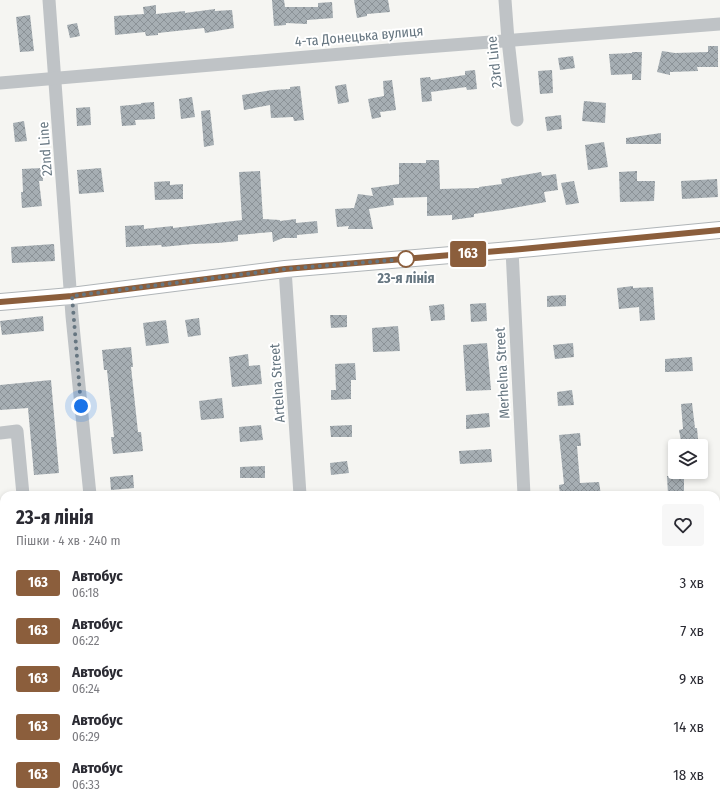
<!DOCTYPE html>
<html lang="uk">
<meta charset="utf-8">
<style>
:root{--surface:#fff;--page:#f7f7f7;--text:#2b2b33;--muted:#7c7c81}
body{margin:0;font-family:"Fira Sans Condensed",sans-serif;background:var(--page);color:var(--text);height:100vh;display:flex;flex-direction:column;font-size:15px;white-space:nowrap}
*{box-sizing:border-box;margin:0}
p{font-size:13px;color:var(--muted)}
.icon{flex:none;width:22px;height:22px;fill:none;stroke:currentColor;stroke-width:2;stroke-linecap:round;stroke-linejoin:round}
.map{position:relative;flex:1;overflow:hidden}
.drawer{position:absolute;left:0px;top:491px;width:720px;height:316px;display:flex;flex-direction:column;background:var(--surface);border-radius:12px 12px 0 0;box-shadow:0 2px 6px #0003}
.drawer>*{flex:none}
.badge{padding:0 8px;border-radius:3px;font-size:14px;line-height:26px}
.fabs{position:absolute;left:668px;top:439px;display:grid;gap:8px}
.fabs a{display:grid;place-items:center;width:40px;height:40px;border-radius:4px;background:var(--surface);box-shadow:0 2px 6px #0003;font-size:20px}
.you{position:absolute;width:20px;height:20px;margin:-10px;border:3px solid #fff;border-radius:50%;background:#1a73e8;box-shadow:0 0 0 6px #1a73e833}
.map>.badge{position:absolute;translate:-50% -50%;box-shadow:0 0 0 2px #fff}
.round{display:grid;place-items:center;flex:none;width:42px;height:42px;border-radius:4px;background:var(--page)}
.headline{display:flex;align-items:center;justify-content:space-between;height:68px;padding:0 16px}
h1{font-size:19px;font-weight:700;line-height:30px}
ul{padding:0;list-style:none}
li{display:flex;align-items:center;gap:12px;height:48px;padding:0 16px}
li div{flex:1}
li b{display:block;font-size:15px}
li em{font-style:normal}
li .badge{min-width:44px;font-weight:700;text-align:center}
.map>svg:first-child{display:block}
.building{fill:url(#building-cross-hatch)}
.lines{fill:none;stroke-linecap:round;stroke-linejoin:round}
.major-casing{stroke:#b0b5b8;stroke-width:18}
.minor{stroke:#bfc3c6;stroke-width:13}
.major{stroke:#fff;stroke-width:16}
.line-casing{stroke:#fff;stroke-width:9}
.line{stroke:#8b5e3c;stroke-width:6}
.walk{stroke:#667681;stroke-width:4;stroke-dasharray:0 7.2}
.stop-dot{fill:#fff;stroke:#8b5e3c;stroke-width:2}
.labels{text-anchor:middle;stroke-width:4;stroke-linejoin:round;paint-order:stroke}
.street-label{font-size:14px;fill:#667681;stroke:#fff}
.stop-label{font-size:14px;font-weight:bold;fill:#667681;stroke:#fff}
</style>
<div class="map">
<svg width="720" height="807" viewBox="0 0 720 807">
<defs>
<pattern id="building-cross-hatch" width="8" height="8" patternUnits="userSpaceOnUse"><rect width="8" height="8" fill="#a6aeb3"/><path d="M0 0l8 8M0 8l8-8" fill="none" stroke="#8b9297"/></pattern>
</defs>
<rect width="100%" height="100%" fill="#f5f5f2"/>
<g class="building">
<polygon points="272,0 284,0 285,7 318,7 318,3 332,2 333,18 307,20 307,24 286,23 286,25 274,26"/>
<polygon points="354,0 388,0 390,12 367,14 367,16 357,18"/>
<polygon points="156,5 156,14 185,11 185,13 215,9 215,11 232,10 234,28 205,33 204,28 158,33 158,35 146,36 145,32 115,35 114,16 144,14 143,7"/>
<polygon points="30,15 34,51 20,52 16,17"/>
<polygon points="77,23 80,36 70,38 67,25"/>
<polygon points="708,46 718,46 718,67 697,67 698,71 670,72 670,75 657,72 662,51 675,53 708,52"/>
<polygon points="632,52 642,52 641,80 632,80 632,74 611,75 609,54 632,53"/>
<polygon points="573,56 575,68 560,70 558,58"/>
<polygon points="475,70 477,89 467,90 466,87 431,92 432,101 422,102 420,78 430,77 431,80 465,75 465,71"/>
<polygon points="552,70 553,93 540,94 538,71"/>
<polygon points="392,80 396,110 380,112 381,117 372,119 368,99 384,96 383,81"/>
<polygon points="346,84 349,102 338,104 335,86"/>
<polygon points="300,86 304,120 294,121 293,117 271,118 270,105 244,110 242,95 272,90 290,89 290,87"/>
<polygon points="192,97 195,117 181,119 179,99"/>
<polygon points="584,101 606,103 605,123 582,121"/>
<polygon points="154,102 155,119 135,120 136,125 122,126 120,106 141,104 141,103"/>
<polygon points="90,107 91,125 77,126 76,108"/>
<polygon points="210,110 214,145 204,147 201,111"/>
<polygon points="561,115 562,129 547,131 545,117"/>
<polygon points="24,121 27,141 15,142 13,123"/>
<polygon points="661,133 661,144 626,144 626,138"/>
<polygon points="604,142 608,167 588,170 585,145"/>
<polygon points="426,160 439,160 440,189 479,188 479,187 502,184 501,179 541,172 542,176 556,174 558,190 544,192 546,202 502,210 474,214 474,217 452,220 452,215 427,216 427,197 393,198 394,205 369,209 373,229 348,229 349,226 337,227 335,209 354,208 358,194 373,196 371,188 399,184 399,163 426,163"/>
<polygon points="42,168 43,181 39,181 42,206 22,208 21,192 23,192 22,169"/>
<polygon points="101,168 104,192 79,194 77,170"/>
<polygon points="260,171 263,219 280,220 280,221 296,219 296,223 317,221 318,233 297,235 297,238 283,238 273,242 272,232 238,235 238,241 218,243 193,244 162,247 161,245 126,247 125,226 144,225 144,229 173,226 173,228 242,220 239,172"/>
<polygon points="637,171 637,181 655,181 654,201 620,202 619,172"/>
<polygon points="717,179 718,197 682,199 681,181"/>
<polygon points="170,181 170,185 183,184 183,199 155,200 154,182"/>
<polygon points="574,181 579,203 566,205 561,183"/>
<polygon points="54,244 55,261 12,263 11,247"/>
<polygon points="633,286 633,288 653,287 655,320 640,321 639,307 619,309 617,288"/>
<polygon points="566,295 566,306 547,307 547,296"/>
<polygon points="486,303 487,321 471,322 470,304"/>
<polygon points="444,304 445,320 431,321 429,306"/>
<polygon points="330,315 347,315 347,327 331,328"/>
<polygon points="43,316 44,331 2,335 0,321"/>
<polygon points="199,318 201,335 188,337 185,320"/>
<polygon points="166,320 169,343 146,346 143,323"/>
<polygon points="398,326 400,351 373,352 372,328"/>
<polygon points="487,343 491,390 466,391 463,345"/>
<polygon points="573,343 574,357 555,359 553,345"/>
<polygon points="131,347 133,367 131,367 138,432 141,432 143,451 113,454 111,437 114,437 107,370 104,370 102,350"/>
<polygon points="248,354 249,366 260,365 262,384 232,387 229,357"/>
<polygon points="692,357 693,371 665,372 665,359"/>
<polygon points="355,363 356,380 351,380 351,399 331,400 331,390 336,390 335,364"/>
<polygon points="51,380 59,473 34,475 28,408 0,410 0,385"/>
<polygon points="572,390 574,405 558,406 557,392"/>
<polygon points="222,398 224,418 201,420 199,401"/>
<polygon points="692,403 695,428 697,428 698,439 681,441 679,430 683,429 681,404"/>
<polygon points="489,413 490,427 466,429 466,415"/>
<polygon points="261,425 263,440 240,442 239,427"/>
<polygon points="352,425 352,437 331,437 330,426"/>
<polygon points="580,433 581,446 577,446 580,483 599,482 601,495 560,495 559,485 564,484 559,435"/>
<polygon points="491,449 492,462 460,464 459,451"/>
<polygon points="347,461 349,473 331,475 330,463"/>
<polygon points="265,466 265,478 240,478 240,467"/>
<polygon points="133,475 134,488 111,490 110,477"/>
<polygon points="667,476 684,476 684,495 668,495"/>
</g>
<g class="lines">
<defs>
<polyline id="major" points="0,302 71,296 285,269 533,248 720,230"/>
</defs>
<use href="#major" class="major-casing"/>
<g class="minor">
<polyline points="49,0 72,316 90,495"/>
<polyline points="505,0 508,40 517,120"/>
<polyline points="0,83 400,49 720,24"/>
<polyline points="512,250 524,495"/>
<polyline points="285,269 300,495"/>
<polyline points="0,433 17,431 23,495"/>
<polyline points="0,716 4,713"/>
<polyline points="121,803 121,807"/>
<polyline points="320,803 320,807"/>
<polyline points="539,803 539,807"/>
</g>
<use href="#major" class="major"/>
</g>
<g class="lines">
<defs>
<polyline id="line" points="0,302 72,296 285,269 522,249 720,230"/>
</defs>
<use href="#line" class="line-casing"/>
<use href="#line" class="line"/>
<polyline class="walk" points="81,406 72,296 285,269 406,259"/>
</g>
<circle class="stop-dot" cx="406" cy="259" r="8"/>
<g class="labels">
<g class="street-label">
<text transform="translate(359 36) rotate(-5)" y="5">4-та Донецька вулиця</text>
<text transform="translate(494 62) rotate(-96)" y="5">23rd Line</text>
<text transform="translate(45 149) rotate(-94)" y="5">22nd Line</text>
<text transform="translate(502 373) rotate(-93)" y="5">Merhelna Street</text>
<text transform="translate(277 383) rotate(-94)" y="5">Artelna Street</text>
</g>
<g class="stop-label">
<text x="406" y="283">23-я лінія</text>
</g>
</g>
</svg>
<div class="fabs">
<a><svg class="icon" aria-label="layers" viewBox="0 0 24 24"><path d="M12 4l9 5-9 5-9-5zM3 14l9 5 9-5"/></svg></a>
</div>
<div class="you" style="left:81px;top:406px"></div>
<b class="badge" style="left:468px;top:254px;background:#8b5e3c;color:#fff">163</b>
<section class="drawer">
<div class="headline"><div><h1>23-я лінія</h1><p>Пішки · 4 хв · 240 m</p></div><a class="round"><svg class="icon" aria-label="heart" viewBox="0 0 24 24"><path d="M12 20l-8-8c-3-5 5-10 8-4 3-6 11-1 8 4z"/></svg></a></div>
<ul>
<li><span class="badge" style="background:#8b5e3c;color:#fff">163</span><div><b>Автобус</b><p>06:18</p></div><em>3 хв</em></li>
<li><span class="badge" style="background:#8b5e3c;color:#fff">163</span><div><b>Автобус</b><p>06:22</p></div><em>7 хв</em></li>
<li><span class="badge" style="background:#8b5e3c;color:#fff">163</span><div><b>Автобус</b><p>06:24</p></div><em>9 хв</em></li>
<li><span class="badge" style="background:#8b5e3c;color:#fff">163</span><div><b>Автобус</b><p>06:29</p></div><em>14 хв</em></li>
<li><span class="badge" style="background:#8b5e3c;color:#fff">163</span><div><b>Автобус</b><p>06:33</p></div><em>18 хв</em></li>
</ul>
</section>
</div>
